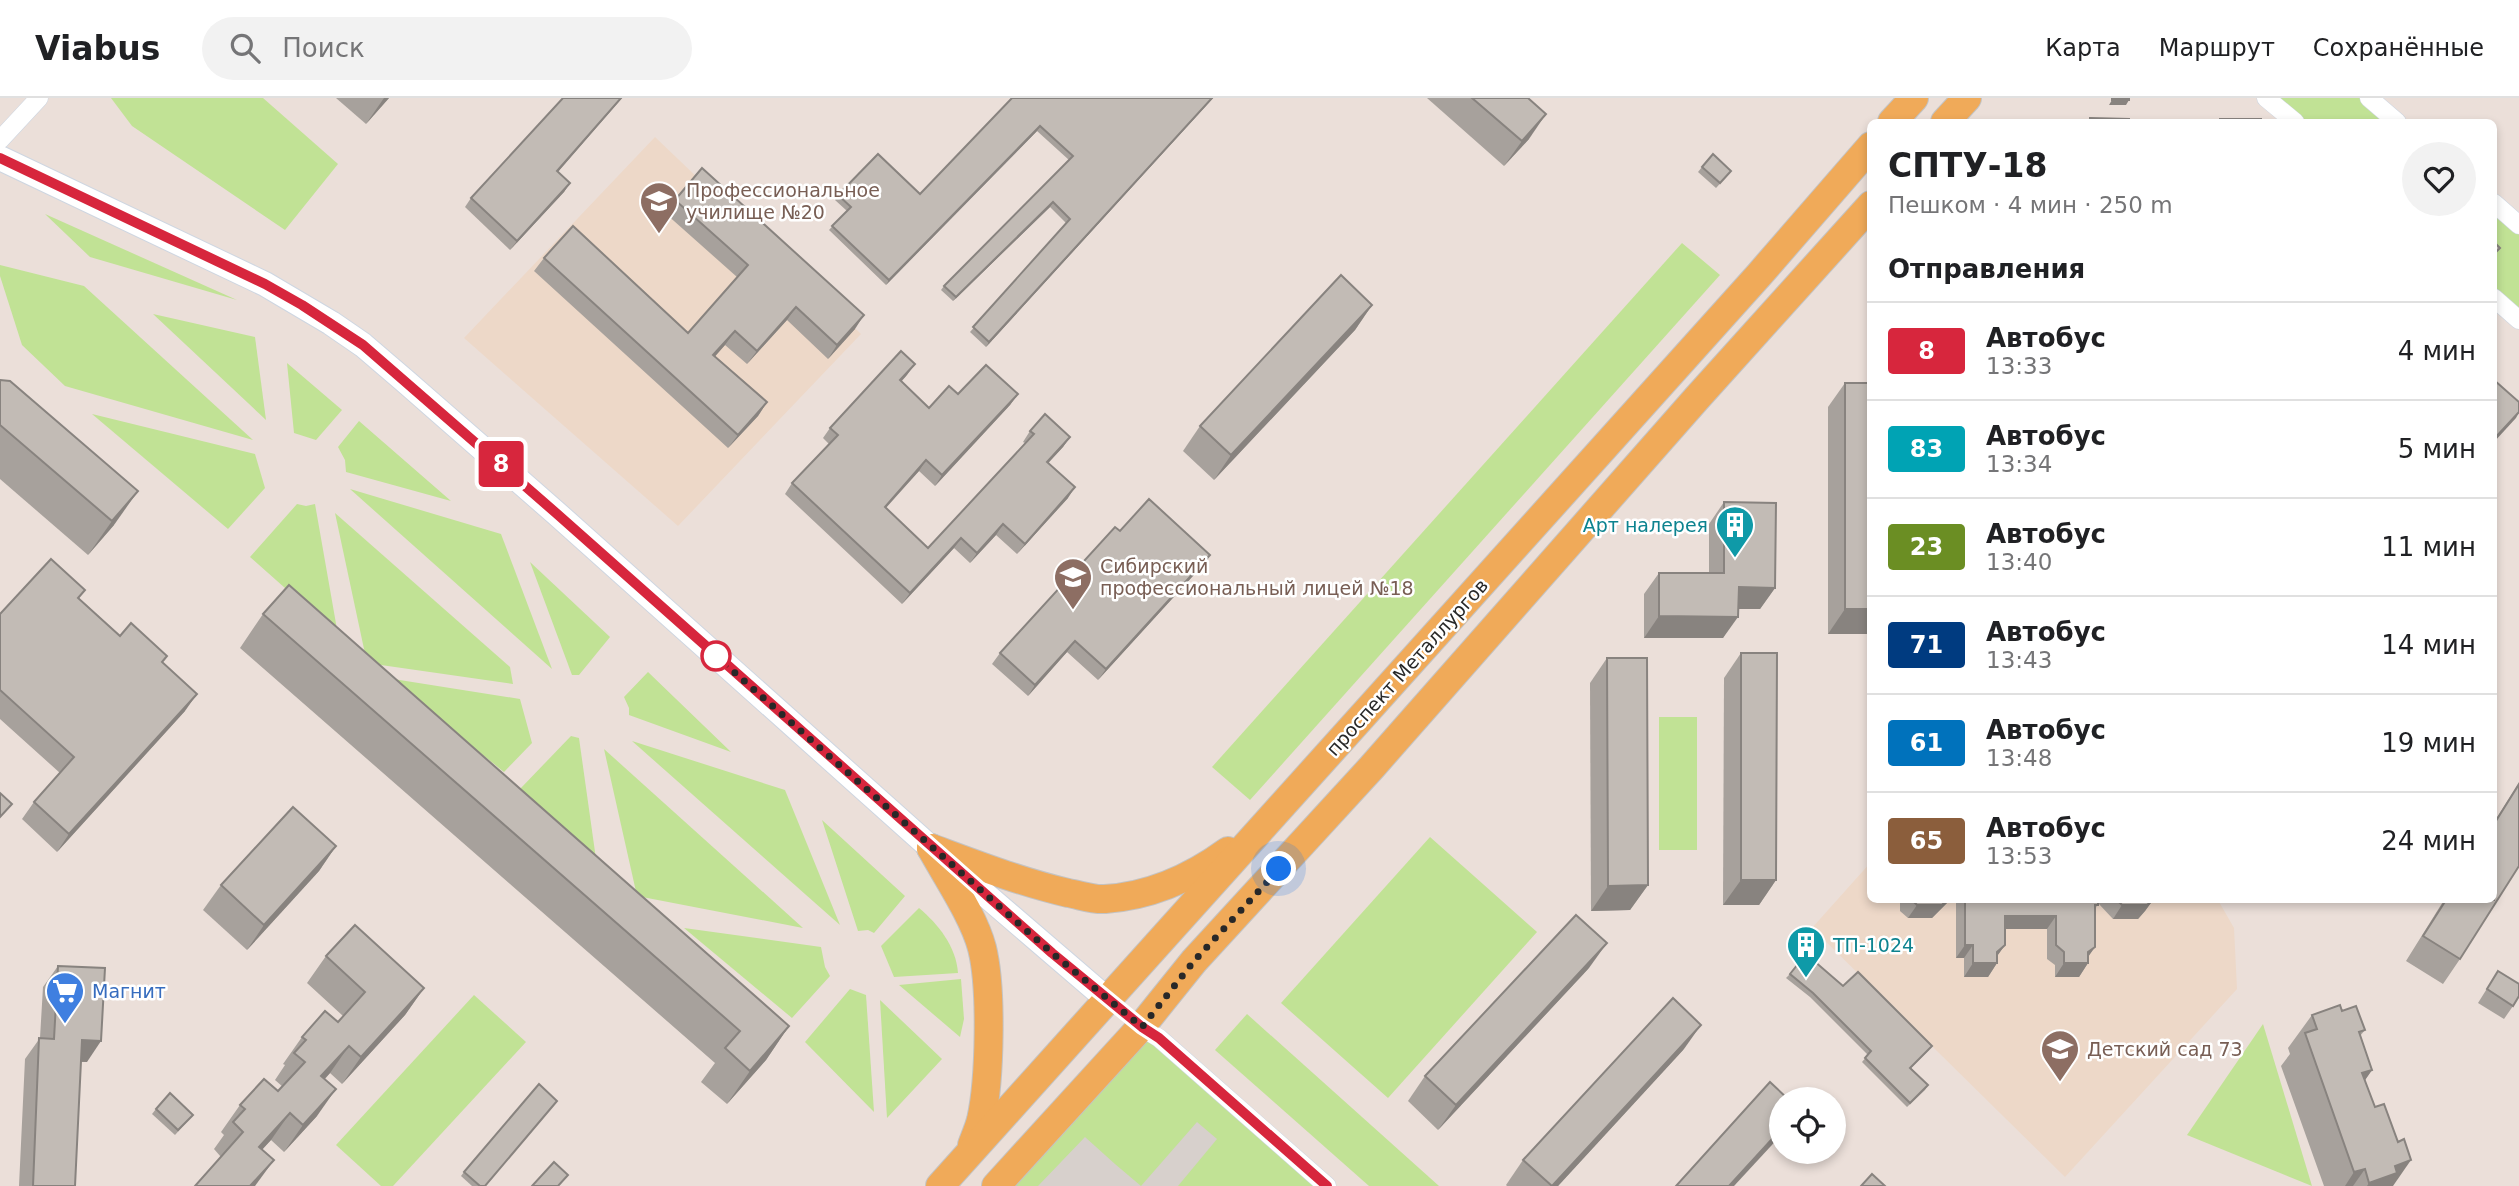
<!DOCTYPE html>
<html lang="ru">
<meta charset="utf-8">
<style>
:root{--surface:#fff;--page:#f2f2f2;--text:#202124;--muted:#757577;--line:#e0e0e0}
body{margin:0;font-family:"DejaVu Sans",sans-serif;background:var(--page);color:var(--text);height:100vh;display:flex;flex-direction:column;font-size:26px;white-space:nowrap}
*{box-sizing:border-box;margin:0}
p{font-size:23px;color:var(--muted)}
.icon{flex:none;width:38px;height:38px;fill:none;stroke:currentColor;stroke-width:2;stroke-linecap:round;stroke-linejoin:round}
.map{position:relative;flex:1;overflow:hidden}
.side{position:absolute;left:1867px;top:21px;width:630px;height:784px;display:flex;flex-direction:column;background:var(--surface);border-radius:10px;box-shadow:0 4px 10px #0003}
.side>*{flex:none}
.badge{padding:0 14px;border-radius:5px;font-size:24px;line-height:46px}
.buttons{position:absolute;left:1769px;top:989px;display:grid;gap:14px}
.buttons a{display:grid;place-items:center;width:77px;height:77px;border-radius:50%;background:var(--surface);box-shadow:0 4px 10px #0003;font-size:35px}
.you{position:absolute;width:35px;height:35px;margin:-18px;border:5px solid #fff;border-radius:50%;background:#1a73e8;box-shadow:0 0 0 10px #1a73e833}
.map>.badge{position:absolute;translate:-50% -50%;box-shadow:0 0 0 4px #fff}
h2{padding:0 21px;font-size:26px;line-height:63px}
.round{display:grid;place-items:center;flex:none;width:74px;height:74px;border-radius:37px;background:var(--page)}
.head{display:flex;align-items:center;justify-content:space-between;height:119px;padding:0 21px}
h1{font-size:33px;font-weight:600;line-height:52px}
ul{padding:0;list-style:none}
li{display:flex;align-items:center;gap:21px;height:98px;padding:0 21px;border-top:2px solid var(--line)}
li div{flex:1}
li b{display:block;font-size:26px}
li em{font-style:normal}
li .badge{min-width:77px;font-weight:700;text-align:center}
header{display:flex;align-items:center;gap:42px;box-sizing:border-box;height:98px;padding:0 35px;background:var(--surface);border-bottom:2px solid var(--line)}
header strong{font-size:33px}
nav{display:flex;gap:38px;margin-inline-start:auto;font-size:24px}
.search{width:490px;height:63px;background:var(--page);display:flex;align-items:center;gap:18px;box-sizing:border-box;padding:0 24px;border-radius:38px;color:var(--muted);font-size:26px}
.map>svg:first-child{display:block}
.education{fill:#edd8c8}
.green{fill:#c1e295}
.plaza{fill:#d7d0cc}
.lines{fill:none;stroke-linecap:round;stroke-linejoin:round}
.minor-casing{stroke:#ced6e1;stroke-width:19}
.secondary-casing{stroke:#ced6e1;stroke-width:26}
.primary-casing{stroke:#c3c3c3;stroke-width:30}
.minor{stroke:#fff;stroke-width:18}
.secondary{stroke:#fff;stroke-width:24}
.primary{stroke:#f0aa59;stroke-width:28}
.wall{fill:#a7a19c}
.shaded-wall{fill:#88837f}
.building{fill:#c2bbb5;stroke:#88837f;stroke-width:2}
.line-casing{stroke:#fff;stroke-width:16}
.line{stroke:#d7263d;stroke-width:10}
.walk{stroke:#282828;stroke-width:7;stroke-dasharray:0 12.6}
.stop-dot{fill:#fff;stroke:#d7263d;stroke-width:3.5}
.labels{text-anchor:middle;stroke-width:5;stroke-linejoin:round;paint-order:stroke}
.education-label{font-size:19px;fill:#785e54;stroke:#fff;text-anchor:start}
.culture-label{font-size:19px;fill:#0d838f;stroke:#fff;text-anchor:end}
.street-label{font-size:19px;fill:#282828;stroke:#fff}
.shop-label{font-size:19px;fill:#366cbe;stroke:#fff;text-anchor:start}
</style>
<header>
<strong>Viabus</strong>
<div class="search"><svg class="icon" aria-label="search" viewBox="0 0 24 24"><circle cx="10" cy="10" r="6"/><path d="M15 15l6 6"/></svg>Поиск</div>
<nav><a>Карта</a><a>Маршрут</a><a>Сохранённые</a></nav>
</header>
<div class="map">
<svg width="2519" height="1088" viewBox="0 0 2519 1088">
<rect width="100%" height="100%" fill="#ebdfd9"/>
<g class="education">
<polygon points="655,39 861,236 678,428 464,240"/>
<polygon points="1871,764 1871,802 2218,802 2234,830 2237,891 2065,1079 1812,830"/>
</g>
<g class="green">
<polygon points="111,0 263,0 338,66 285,132 132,28"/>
<polygon points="2266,0 2369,0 2397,24 2295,24"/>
<polygon points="2494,105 2519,127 2519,222 2494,200"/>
<polygon points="45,116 237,202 90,159"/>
<polygon points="1682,145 1720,177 1250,702 1212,669"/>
<polygon points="0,167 84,188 253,342 65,288 22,247 0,178"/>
<polygon points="153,216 255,239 266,322"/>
<polygon points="287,265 342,312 316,342 294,335"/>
<polygon points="92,316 255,356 265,390 228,431"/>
<polygon points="359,323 451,403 346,374 345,362 338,349"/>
<polygon points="350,391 501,436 552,571"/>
<polygon points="297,406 306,408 315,406 338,537 250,459"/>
<polygon points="335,415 510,569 513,586 367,565"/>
<polygon points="530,464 610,539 579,577 572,577"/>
<polygon points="648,574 731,654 629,617 629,610 624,599"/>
<polygon points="387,580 520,601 532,645 504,674"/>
<rect x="1659" y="619" width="38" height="133"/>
<polygon points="571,638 579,640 596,761 520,691"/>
<polygon points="632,643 785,692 840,827"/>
<polygon points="604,651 803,830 637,798"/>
<polygon points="822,722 905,798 874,835 868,832 858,833"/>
<polygon points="1430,739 1537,834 1388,1000 1281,905"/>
<path d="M919,810C938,826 956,848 958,875L894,879L881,848Z"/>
<polygon points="684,830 821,849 825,869 830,878 792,920"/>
<polygon points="961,881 964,921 960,939 899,887"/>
<polygon points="850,891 866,897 874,1014 805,944"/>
<polygon points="474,897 526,944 393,1088 381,1088 336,1047"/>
<polygon points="880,902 942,961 887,1020"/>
<polygon points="1247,916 1439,1088 1369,1088 1215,952"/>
<polygon points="2263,926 2312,1088 2187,1037"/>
<polygon points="1141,929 1327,1088 996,1088"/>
</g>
<g class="plaza">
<polygon points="1197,1024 1217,1041 1178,1088 1141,1088"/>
<polygon points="1085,1039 1115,1066 1141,1088 1038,1088"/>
</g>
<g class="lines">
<defs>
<g id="minor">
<polyline points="2266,0 2295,24"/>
<polyline points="2369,0 2397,24"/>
<polyline points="0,42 39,0"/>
<polyline points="2494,105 2519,127"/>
<polyline points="2494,200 2519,222"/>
<polyline points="1141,929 1159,940 1327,1088"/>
</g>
<polyline id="secondary" points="0,60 265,186 331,225 363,247 405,283 556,415 931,750 1108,902"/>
<g id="primary">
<polyline points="1892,24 1914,0"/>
<polyline points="1945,24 1967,0"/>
<path d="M931,750C977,767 1021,784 1068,795C1080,797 1093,802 1105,801C1151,798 1191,780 1228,753"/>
<path d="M931,750C947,779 974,819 982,850C992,890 990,982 981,1022C979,1030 975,1039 972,1047"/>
<polyline points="940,1088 1759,177 1871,48"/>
<polyline points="996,1088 1141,929 1194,863 1372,669 1697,300 1871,107"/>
</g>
</defs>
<use href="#minor" class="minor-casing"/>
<use href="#secondary" class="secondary-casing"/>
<use href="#primary" class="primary-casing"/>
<use href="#minor" class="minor"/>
<use href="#secondary" class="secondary"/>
<use href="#primary" class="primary"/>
</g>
<g class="wall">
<polygon points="336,0 389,0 366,26"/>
<polygon points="1012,0 1213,0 986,249 970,234 1066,125 1050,109 953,203 941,192 944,188 1069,62 1037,33 886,187 829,132 847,113 835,102 838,97 920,96"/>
<polygon points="1427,0 1528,0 1529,41 1504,68"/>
<polygon points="1702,69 1728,77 1716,90 1698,74"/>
<polygon points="558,74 570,85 564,94 510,152 465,109 471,100"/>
<polygon points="675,102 855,231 828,261 787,222 747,266 725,247 715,258 767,304 758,318 728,350 534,173 544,160 688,235 737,179 665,115"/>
<polygon points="1372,207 1355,232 1214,382 1183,353 1200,328"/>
<polygon points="907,277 901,284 929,310 958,296 1018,296 1010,307 935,388 919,373 886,410 928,450 1025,345 1023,344 1030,333 1070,339 1063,349 1048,365 1068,400 1017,456 996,437 970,465 954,450 902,506 785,396 792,385 829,346 823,340 830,330"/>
<polygon points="0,282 10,283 114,427 88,457 0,381"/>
<polygon points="1845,285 1871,285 1871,530 1867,536 1828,536 1828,309"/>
<polygon points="1724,404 1775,490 1760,511 1738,511 1723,540 1644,540 1644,496 1659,475 1709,475 1709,426"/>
<polygon points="1120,433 1202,468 1098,582 1067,554 1028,598 992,566 1000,555"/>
<polygon points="85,492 79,500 120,538 162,564 185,613 57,754 22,721 34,704 60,675 0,621 0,516"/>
<polygon points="263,516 789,928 766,962 727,1006 701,984 715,965 240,550"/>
<polygon points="1741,555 1776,782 1759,807 1723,807 1724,580"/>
<polygon points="1607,560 1648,787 1630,812 1591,813 1590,585"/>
<polygon points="2519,685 2519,768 2460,861 2443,886 2406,863 2444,802 2494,802 2494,724"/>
<polygon points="336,748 319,773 247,852 203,812 221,787"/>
<polygon points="1900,802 1950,802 1932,820 1908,820 1900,813"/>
<polygon points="1956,802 2153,802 2145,813 2138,821 2113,821 2098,805 2095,812 2095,849 2088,858 2088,865 2079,879 2055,879 2055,867 2047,861 2047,831 2005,831 2005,847 1997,858 1997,865 1988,879 1964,879 1964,860 1956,860"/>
<polygon points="326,858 424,890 405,917 342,986 330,975 325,981 317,1018 284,1054 271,1042 262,1051 221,1059 214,1051 224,1037 221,1034 240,1007 278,993 283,989 275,982 285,967 283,966 302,939 338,924 343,918 307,885"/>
<polygon points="58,868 87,964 81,964 75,1088 19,1088 25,961 40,940 43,889"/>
<polygon points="1589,870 1438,1032 1408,1003 1425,978"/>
<polygon points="2498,873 2513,908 2504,921 2478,905"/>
<polygon points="1790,876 1843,888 1929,952 1911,970 1928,987 1925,992 1907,1009 1862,964 1868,957 1810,899 1786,880"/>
<polygon points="2342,913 2365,932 2360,938 2372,972 2365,982 2393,1088 2324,1088 2281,968 2290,956 2288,950 2312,917"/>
<polygon points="1684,951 1558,1088 1507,1088 1506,1087 1523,1062"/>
<polygon points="156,1011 193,1017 175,1037 152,1016"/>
<polygon points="464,1074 485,1088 472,1088 461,1078"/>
</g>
<g class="shaded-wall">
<polygon points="384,0 389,0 366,26"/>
<polygon points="621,0 622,0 551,82 557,73"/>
<polygon points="1212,0 1213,0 986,249 989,244"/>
<polygon points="2112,2 2129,2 2126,7 2109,7"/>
<polygon points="1546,16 1529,41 1504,68 1522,43"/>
<polygon points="1040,28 1037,33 886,187 889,182"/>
<polygon points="570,85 564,94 510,152 517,143"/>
<polygon points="1053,104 1050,109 953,203 956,199"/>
<polygon points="1372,207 1355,232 1214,382 1231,357"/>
<polygon points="796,209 787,222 747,266 757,253"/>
<polygon points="864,217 855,231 828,261 837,247"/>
<polygon points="735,233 725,247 704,271 713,257"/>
<polygon points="915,266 907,277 892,293 900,282"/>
<polygon points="1018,296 1010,307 935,388 942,377"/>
<polygon points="767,304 758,318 728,350 738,337"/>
<polygon points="2519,314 2516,320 2494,344 2494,341"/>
<polygon points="1070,339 1063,349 1039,375 1047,364"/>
<polygon points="926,362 919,373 877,419 885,409"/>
<polygon points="1075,389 1068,400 1017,456 1025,446"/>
<polygon points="138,393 114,427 88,457 112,423"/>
<polygon points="1003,426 996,437 970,465 977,455"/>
<polygon points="961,440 954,450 902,506 910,495"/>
<polygon points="1210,457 1202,468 1098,582 1106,571"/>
<polygon points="1739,489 1775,490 1760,511 1724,511"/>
<polygon points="1845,511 1871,511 1871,530 1867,536 1828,536"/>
<polygon points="1659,518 1738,519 1723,540 1644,540"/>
<polygon points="1075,543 1067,554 1028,598 1035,587"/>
<polygon points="197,596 185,613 57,754 69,736"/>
<polygon points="336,748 319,773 247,852 264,827"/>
<polygon points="1741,782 1776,782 1759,807 1723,807"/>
<polygon points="1648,787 1630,812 1591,813 1608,788"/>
<polygon points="1947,802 1950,802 1932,820 1908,820 1917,807"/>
<polygon points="2153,802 2145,813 2138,821 2113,821 2122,807"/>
<polygon points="2005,818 2056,818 2047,831 1995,831"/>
<polygon points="1607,845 1589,870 1438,1032 1456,1007"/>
<polygon points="1965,847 1973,847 1964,860 1956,860"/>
<polygon points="2005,847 1995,861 1997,865 1988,879 1964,879 1973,865 1997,854"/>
<polygon points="2095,849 2086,862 2088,865 2079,879 2055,879 2064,865 2088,854"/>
<polygon points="424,890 405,917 342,986 361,959"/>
<polygon points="1701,927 1684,951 1558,1088 1552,1088"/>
<polygon points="789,928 766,962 727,1006 750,973"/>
<polygon points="82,942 101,943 87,964 67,963"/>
<polygon points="349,948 330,975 302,1005 321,978"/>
<polygon points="2372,972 2349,1005 2362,975"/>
<polygon points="336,991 317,1018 284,1054 303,1027"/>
<polygon points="290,1015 271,1042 240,1076 259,1049"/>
<polygon points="1782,1030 1782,1036 1734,1088 1729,1088"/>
<polygon points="274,1062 255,1088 250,1088"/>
<polygon points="2411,1062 2393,1088 2367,1088 2369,1085 2395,1068"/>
<polygon points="2365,1071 2353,1088 2345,1088 2354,1074"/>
</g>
<g class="building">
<polygon points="563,0 621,0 557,73 570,85 517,143 471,100"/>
<polygon points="1012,0 1212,0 989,244 973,229 1070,121 1053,104 956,199 944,188 1073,58 1040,28 889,182 832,128 851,109 838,97 878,56 920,96"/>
<polygon points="1472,0 1528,0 1546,16 1522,43"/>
<rect x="2112" y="0" width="17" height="2"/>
<polygon points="2090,20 2129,21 2129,24 2090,24"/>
<rect x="2220" y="21" width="41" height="3"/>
<polygon points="1713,56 1731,73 1720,85 1702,69"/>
<polygon points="702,70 864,217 837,247 796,209 757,253 735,233 713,257 767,304 738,337 544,160 573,128 688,235 748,167 675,102"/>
<polygon points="2494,144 2500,150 2494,156"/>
<polygon points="1341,177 1372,207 1231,357 1200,328"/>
<polygon points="901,253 915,266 900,282 929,310 949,288 958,296 986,267 1018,296 942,377 926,362 885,409 928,450 1034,336 1030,333 1045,316 1070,339 1047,364 1075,389 1025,446 1003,426 977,455 961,440 910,495 792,385 838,337 830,330"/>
<polygon points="0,282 10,283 138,393 112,423 0,327"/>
<polygon points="2494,282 2519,304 2519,314 2494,341"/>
<rect x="1845" y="285" width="26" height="226"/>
<polygon points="1149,401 1210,457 1106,571 1075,543 1035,587 1000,555 1115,429 1120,433"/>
<polygon points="1724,404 1776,405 1775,490 1739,489 1738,519 1659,518 1659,475 1724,475"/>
<polygon points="51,461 85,492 78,500 120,538 131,525 167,558 162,564 197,596 69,736 34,704 74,659 0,592 0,516"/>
<polygon points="289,487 789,928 750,973 725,950 740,933 263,516"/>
<polygon points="1741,555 1777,555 1776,782 1741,782"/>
<polygon points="1607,560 1647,560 1648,787 1608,788"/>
<polygon points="2519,686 2519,768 2460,861 2423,838 2446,802 2494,802 2494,726"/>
<polygon points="0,695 12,706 0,719"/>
<polygon points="293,709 336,748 264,827 221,787"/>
<polygon points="1912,802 1947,802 1942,807 1917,807"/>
<polygon points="1965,802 2098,802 2098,807 2095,807 2095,849 2088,854 2088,865 2064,865 2064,854 2056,847 2056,818 2005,818 2005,847 1997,854 1997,865 1973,865 1973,847 1965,847"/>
<polygon points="2117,802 2153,802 2147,807 2122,807"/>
<polygon points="1576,817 1607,845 1456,1007 1425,978"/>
<polygon points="355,827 424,890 361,959 349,948 321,978 336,991 303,1027 290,1015 259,1049 274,1062 250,1088 195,1088 243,1034 233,1024 245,1011 240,1007 264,981 278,993 305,964 294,955 306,942 302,939 325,913 338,924 365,894 326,858"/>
<polygon points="1806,856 1843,888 1858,874 1932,948 1910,970 1928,987 1910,1005 1865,960 1871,953 1813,895 1790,876"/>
<polygon points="58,868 105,870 101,943 82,942 75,1088 33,1088 39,940 54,941"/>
<polygon points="2498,873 2519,886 2519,898 2513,908 2487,891"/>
<polygon points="1673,900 1701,927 1552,1088 1523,1062"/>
<polygon points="2340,907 2342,913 2356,908 2365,932 2359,934 2372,972 2362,975 2375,1009 2384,1006 2398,1044 2404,1041 2411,1062 2395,1068 2397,1075 2369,1085 2365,1071 2354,1074 2305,935 2317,931 2312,917"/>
<polygon points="1770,984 1788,1001 1782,1001 1782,1030 1729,1088 1676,1088"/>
<polygon points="539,986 557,1003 485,1088 480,1088 464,1074"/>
<polygon points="170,995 193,1017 178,1032 156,1011"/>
<polygon points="554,1064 568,1077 558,1088 532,1088"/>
<polygon points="1872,1076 1885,1088 1861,1088"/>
</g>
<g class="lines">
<defs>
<polyline id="line" points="0,60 265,186 302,207 363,247 556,415 1052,855 1142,929 1159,940 1327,1088"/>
</defs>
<use href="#line" class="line-casing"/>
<use href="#line" class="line"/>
<polyline class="walk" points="716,558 1052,855 1142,929 1194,863 1279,771"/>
</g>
<defs>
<symbol id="university-pin" viewBox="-11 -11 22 30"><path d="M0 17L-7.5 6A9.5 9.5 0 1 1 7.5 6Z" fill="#8d6e63" stroke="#fff"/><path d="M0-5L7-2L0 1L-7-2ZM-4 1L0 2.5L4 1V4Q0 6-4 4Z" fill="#fff"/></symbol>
<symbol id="building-pin" viewBox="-11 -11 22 30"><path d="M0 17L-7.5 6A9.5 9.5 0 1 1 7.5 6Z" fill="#0f9aa8" stroke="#fff"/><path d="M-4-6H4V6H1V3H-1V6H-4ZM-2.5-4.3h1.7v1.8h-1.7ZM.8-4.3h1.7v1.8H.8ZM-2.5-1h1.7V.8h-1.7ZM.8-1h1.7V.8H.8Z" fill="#fff"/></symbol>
<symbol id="supermarket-pin" viewBox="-11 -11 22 30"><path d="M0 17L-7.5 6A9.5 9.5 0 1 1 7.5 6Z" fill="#3f7fe0" stroke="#fff"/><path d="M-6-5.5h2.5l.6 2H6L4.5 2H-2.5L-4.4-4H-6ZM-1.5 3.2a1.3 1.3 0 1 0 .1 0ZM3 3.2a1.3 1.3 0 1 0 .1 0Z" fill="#fff"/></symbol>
<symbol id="school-pin" viewBox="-11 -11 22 30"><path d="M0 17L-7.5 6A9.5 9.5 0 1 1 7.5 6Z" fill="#8d6e63" stroke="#fff"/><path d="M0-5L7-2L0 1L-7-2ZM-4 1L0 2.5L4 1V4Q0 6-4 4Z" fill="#fff"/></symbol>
</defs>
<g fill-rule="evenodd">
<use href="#university-pin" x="637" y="81" width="44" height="60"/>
<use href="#building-pin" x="1713" y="405" width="44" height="60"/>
<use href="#university-pin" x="1051" y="457" width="44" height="60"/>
<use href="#building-pin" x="1784" y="825" width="44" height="60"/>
<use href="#supermarket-pin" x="43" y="871" width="44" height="60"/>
<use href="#school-pin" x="2038" y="929" width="44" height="60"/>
</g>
<circle class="stop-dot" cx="716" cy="558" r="14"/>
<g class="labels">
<g class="education-label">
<text x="686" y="99">Профессиональное<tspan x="686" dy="22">училище №20</tspan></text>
<text x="1100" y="475">Сибирский<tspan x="1100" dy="22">профессиональный лицей №18</tspan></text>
<text x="2087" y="958">Детский сад 73</text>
</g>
<g class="culture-label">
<text x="1708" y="434">Арт налерея</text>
<text x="1833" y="854" text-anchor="start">ТП-1024</text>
</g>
<g class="street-label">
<text transform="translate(1407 569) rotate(-48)" y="7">проспект Металлургов</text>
</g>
<g class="shop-label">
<text x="92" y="900">Магнит</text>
</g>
</g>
</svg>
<div class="buttons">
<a><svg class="icon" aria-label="locate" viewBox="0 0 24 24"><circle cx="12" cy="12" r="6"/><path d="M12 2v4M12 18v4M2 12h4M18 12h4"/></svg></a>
</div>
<div class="you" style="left:1279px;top:771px"></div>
<b class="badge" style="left:501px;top:366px;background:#d7263d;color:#fff">8</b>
<section class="side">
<div class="head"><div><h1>СПТУ-18</h1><p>Пешком · 4 мин · 250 m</p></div><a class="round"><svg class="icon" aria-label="heart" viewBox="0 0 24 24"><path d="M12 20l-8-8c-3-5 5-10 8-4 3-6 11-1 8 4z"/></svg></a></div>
<h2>Отправления</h2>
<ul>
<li><span class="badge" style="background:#d7263d;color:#fff">8</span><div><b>Автобус</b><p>13:33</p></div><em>4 мин</em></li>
<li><span class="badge" style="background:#00a3b4;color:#fff">83</span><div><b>Автобус</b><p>13:34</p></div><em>5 мин</em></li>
<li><span class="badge" style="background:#6b8e23;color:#fff">23</span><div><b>Автобус</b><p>13:40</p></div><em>11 мин</em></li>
<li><span class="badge" style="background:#003b80;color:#fff">71</span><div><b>Автобус</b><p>13:43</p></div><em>14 мин</em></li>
<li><span class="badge" style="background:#0072bc;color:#fff">61</span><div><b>Автобус</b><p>13:48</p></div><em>19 мин</em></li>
<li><span class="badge" style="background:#8b5e3c;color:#fff">65</span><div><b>Автобус</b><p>13:53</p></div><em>24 мин</em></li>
</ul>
</section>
</div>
